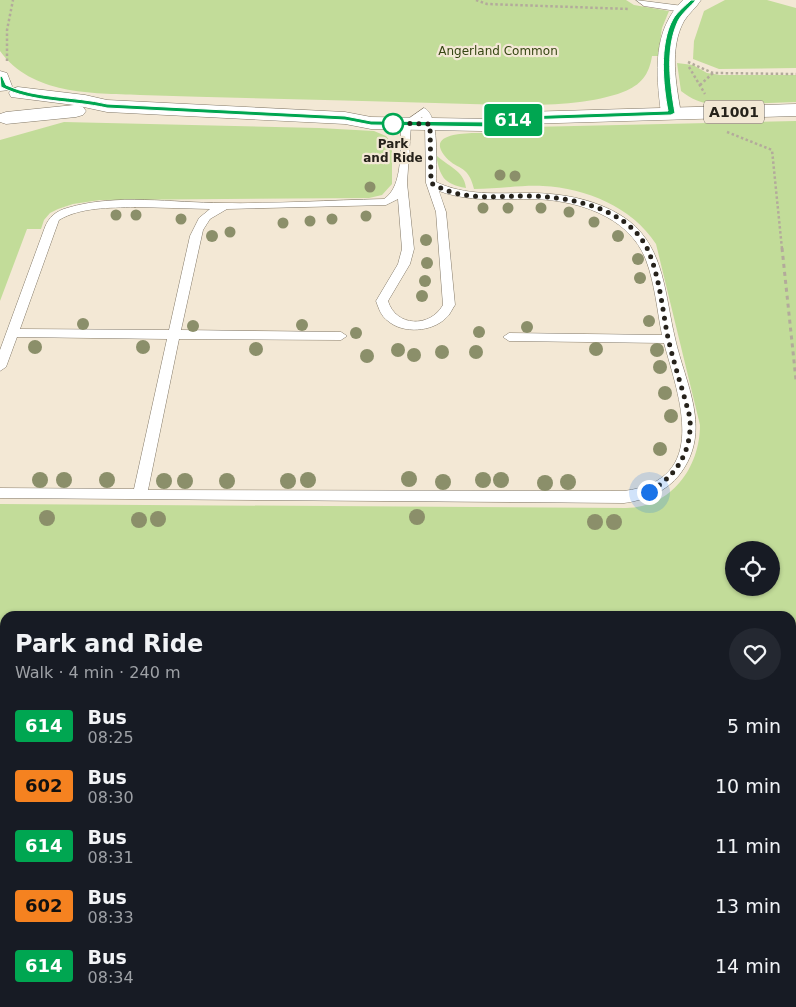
<!DOCTYPE html>
<meta charset="utf-8">
<style>
:root{--surface:#171b24;--page:#242831;--text:#f1f3f6;--muted:#9ea1a6}
body{margin:0;font-family:"DejaVu Sans",sans-serif;background:var(--page);color:var(--text);height:100vh;display:flex;flex-direction:column;font-size:19px;white-space:nowrap}
*{box-sizing:border-box;margin:0}
p{font-size:16px;color:var(--muted)}
.icon{flex:none;width:28px;height:28px;fill:none;stroke:currentColor;stroke-width:2;stroke-linecap:round;stroke-linejoin:round}
.map{position:relative;flex:1;overflow:hidden}
.details{position:absolute;left:0px;top:611px;width:796px;height:396px;display:flex;flex-direction:column;background:var(--surface);border-radius:15px 15px 0 0;box-shadow:0 1px 4px #0004}
.details>*{flex:none}
.badge{padding:0 10px;border-radius:4px;font-size:18px;line-height:32px}
.fabs{position:absolute;left:725px;top:541px;display:grid;gap:10px}
.fabs a{display:grid;place-items:center;width:55px;height:55px;border-radius:50%;background:var(--surface);box-shadow:0 1px 4px #0004;font-size:25px}
.you{position:absolute;width:25px;height:25px;margin:-12px;border:4px solid #fff;border-radius:50%;background:#1a73e8;box-shadow:0 0 0 8px #1a73e833}
.map>.badge{position:absolute;translate:-50% -50%;box-shadow:0 0 0 2px #fff}
.round{display:grid;place-items:center;flex:none;width:52px;height:52px;border-radius:26px;background:var(--page)}
.headline{display:flex;align-items:center;justify-content:space-between;height:85px;padding:0 15px}
h1{font-size:24px;font-weight:700;line-height:38px}
ul{padding:0;list-style:none}
li{display:flex;align-items:center;gap:15px;height:60px;padding:0 15px}
li div{flex:1}
li b{display:block;font-size:19px}
li em{font-style:normal}
li .badge{min-width:55px;font-weight:700;text-align:center}
.map>svg:first-child{display:block}
.green{fill:#c2dc99;fill-rule:evenodd}
.lines{fill:none;stroke-linecap:round;stroke-linejoin:round}
.lane-casing{stroke:#837968;stroke-width:1}
.secondary-casing{stroke:#837968;stroke-width:1}
.primary-casing{stroke:#837968;stroke-width:1}
.path-far1{stroke:#b3aa9b;stroke-width:2.5;stroke-dasharray:2.5 2.5;stroke-linecap:butt}
.path{stroke:#b3aa9b;stroke-width:3;stroke-dasharray:4 4;stroke-linecap:butt}
.lane{fill:#fff;fill-rule:evenodd}
.secondary{fill:#fff;fill-rule:evenodd}
.primary{fill:#fff;fill-rule:evenodd}
.tree{fill:#8b8f6a}
.line{fill:#00a651;stroke:#fff}
.walk{stroke:#26221b;stroke-width:5;stroke-dasharray:0 9}
.stop-dot{fill:#fff;stroke:#00a651;stroke-width:2.5}
.labels{text-anchor:middle;stroke-width:4.5;stroke-linejoin:round;paint-order:stroke}
.far-park-label{font-size:12px;fill:#364613;stroke:#f3e8d5}
.far-stop-label{font-size:12px;font-weight:bold;fill:#26221b;stroke:#f3e8d5}
.shield{fill:#f3e8d5;stroke:#645d53;stroke-width:1}
.shield-label{font-size:14px;font-weight:bold;fill:#26221b}
</style>
<div class="map">
<svg width="796" height="1007" viewBox="0 0 796 1007">
<rect width="100%" height="100%" fill="#f3e8d5"/>
<g class="green">
<path d="M0,0H626L634,5L669,11L662,28L658,56H652C649,75 641,85 623,92C574,111 489,104 435,103C337,100 238,98 140,95C91,93 32,95 0,51Z"/>
<polygon points="725,0 767,0 796,8 796,68 719,69 693,59 694,41 704,11"/>
<path d="M677,63L693,65L707,73L720,75H796V102L714,105C701,103 691,99 681,91Z"/>
<path d="M796,121V1007H0V504L626,508C671,507 700,468 700,425L656,244C632,207 586,188 543,186C520,185 497,189 474,189C468,163 456,171 444,155C425,130 477,133 488,133L487,128ZM734,550H771V588H734ZM5,616H791V1002H5Z"/>
<polygon points="64,122 319,128 374,131 386,136 392,143 392,184 382,195 369,198 100,200 73,204 58,209 50,213 44,220 41,229 27,229 0,301 0,140"/>
<path d="M436,155C447,166 464,170 466,188C443,184 440,176 436,155Z"/>
</g>
<g class="lines">
<defs>
<g id="lane">
<polygon points="636,0 683,6 687,9 683,12 644,6"/>
<path d="M424,108C440,114 436,166 436,182C466,196 496,193 529,193C563,193 601,200 629,221C665,249 665,297 675,338C685,384 713,430 680,474C666,492 645,500 624,503L0,498V488L134,489L167,339L17,337L6,367L0,371V350L45,227C49,217 56,211 67,208C117,193 172,203 223,203C276,204 330,200 384,199C404,186 400,146 401,124ZM422,117L425,124L426,183L436,212L443,305C430,328 396,327 388,301L410,264L414,249L407,183L411,125ZM439,191C469,202 498,199 529,199C574,199 629,215 646,260C655,284 657,310 662,335L509,333L503,337L509,341L664,343C679,398 711,480 624,491L148,490L179,339L341,340L347,336L341,332L181,330L203,230L210,219L227,209L386,205L398,199L402,249L398,264L376,301C379,309 381,316 388,321C403,334 432,332 446,318C450,315 452,309 455,305L446,212ZM135,207L210,209L199,218L190,236L169,330L20,329L59,220C81,207 109,208 135,207Z"/>
</g>
<path id="secondary" d="M683,0H701C696,8 689,13 684,21C669,48 676,84 681,113L678,117L671,119L664,117L661,113C656,73 652,30 683,0Z"/>
<g id="primary">
<polygon points="0,71 7,73 12,86 10,90 0,91"/>
<polygon points="18,87 85,95 107,100 345,112 371,117 493,119 499,118 496,114 499,110 506,108 524,112 796,104 796,116 524,124 493,131 482,131 371,129 345,124 107,112 79,106 83,107 86,111 83,115 76,117 6,124 0,122 0,114 6,112 74,105 11,97 9,93 11,89"/>
</g>
</defs>
<use href="#lane" class="lane-casing"/>
<use href="#secondary" class="secondary-casing"/>
<use href="#primary" class="primary-casing"/>
<g class="path-far1">
<polyline points="476,0 487,4 629,9"/>
<polyline points="7,61 7,30 13,0"/>
<polyline points="688,62 713,73 796,74"/>
<polyline points="689,67 705,94"/>
<polyline points="700,85 713,73"/>
<polyline points="727,132 772,150 782,249"/>
</g>
<polyline class="path" points="782,248 796,380"/>
<use href="#lane" class="lane"/>
<use href="#secondary" class="secondary"/>
<use href="#primary" class="primary"/>
</g>
<g class="tree">
<circle cx="500" cy="175" r="5.5"/>
<circle cx="515" cy="176" r="5.5"/>
<circle cx="370" cy="187" r="5.5"/>
<circle cx="483" cy="208" r="5.5"/>
<circle cx="508" cy="208" r="5.5"/>
<circle cx="541" cy="208" r="5.5"/>
<circle cx="569" cy="212" r="5.5"/>
<circle cx="116" cy="215" r="5.5"/>
<circle cx="136" cy="215" r="5.5"/>
<circle cx="366" cy="216" r="5.5"/>
<circle cx="181" cy="219" r="5.5"/>
<circle cx="332" cy="219" r="5.5"/>
<circle cx="310" cy="221" r="5.5"/>
<circle cx="594" cy="222" r="5.5"/>
<circle cx="283" cy="223" r="5.5"/>
<circle cx="230" cy="232" r="5.5"/>
<circle cx="212" cy="236" r="6"/>
<circle cx="618" cy="236" r="6"/>
<circle cx="426" cy="240" r="6"/>
<circle cx="638" cy="259" r="6"/>
<circle cx="427" cy="263" r="6"/>
<circle cx="640" cy="278" r="6"/>
<circle cx="425" cy="281" r="6"/>
<circle cx="422" cy="296" r="6"/>
<circle cx="649" cy="321" r="6"/>
<circle cx="83" cy="324" r="6"/>
<circle cx="302" cy="325" r="6"/>
<circle cx="193" cy="326" r="6"/>
<circle cx="527" cy="327" r="6"/>
<circle cx="479" cy="332" r="6"/>
<circle cx="356" cy="333" r="6"/>
<circle cx="35" cy="347" r="7"/>
<circle cx="143" cy="347" r="7"/>
<circle cx="256" cy="349" r="7"/>
<circle cx="596" cy="349" r="7"/>
<circle cx="398" cy="350" r="7"/>
<circle cx="657" cy="350" r="7"/>
<circle cx="442" cy="352" r="7"/>
<circle cx="476" cy="352" r="7"/>
<circle cx="414" cy="355" r="7"/>
<circle cx="367" cy="356" r="7"/>
<circle cx="660" cy="367" r="7"/>
<circle cx="665" cy="393" r="7"/>
<circle cx="671" cy="416" r="7"/>
<circle cx="660" cy="449" r="7"/>
<circle cx="409" cy="479" r="8"/>
<circle cx="40" cy="480" r="8"/>
<circle cx="64" cy="480" r="8"/>
<circle cx="107" cy="480" r="8"/>
<circle cx="308" cy="480" r="8"/>
<circle cx="483" cy="480" r="8"/>
<circle cx="501" cy="480" r="8"/>
<circle cx="164" cy="481" r="8"/>
<circle cx="185" cy="481" r="8"/>
<circle cx="227" cy="481" r="8"/>
<circle cx="288" cy="481" r="8"/>
<circle cx="443" cy="482" r="8"/>
<circle cx="568" cy="482" r="8"/>
<circle cx="545" cy="483" r="8"/>
<circle cx="417" cy="517" r="8"/>
<circle cx="47" cy="518" r="8"/>
<circle cx="158" cy="519" r="8"/>
<circle cx="139" cy="520" r="8"/>
<circle cx="595" cy="522" r="8"/>
<circle cx="614" cy="522" r="8"/>
</g>
<path class="line" d="M691,0H696C691,6 682,13 678,21C665,49 670,84 675,113L671,115L524,120L493,127L371,125L345,120L107,108C72,100 33,103 1,87L0,77L2,76L6,85C36,99 74,96 107,104L345,116L371,121L493,122L524,116L668,111C663,85 659,44 673,19C677,12 686,5 691,0Z"/>
<g class="lines">
<path class="walk" d="M393,124L388,123L430,124L431,183C465,203 497,195 535,196C574,198 627,209 647,248C659,274 662,306 667,333C673,362 683,390 690,418C692,452 677,475 649,492"/>
</g>
<circle class="stop-dot" cx="393" cy="124" r="10"/>
<g class="labels">
<g class="far-park-label">
<text x="498" y="55">Angerland Common</text>
</g>
<g class="far-stop-label">
<text x="393" y="148">Park<tspan x="393" dy="14">and Ride</tspan></text>
</g>
<rect class="shield" x="704" y="100.5" width="60" height="23" rx="4"/>
<g class="shield-label">
<text x="734" y="117">A1001</text>
</g>
</g>
</svg>
<div class="fabs">
<a><svg class="icon" aria-label="locate" viewBox="0 0 24 24"><circle cx="12" cy="12" r="6"/><path d="M12 2v4M12 18v4M2 12h4M18 12h4"/></svg></a>
</div>
<div class="you" style="left:649px;top:492px"></div>
<b class="badge" style="left:513px;top:120px;background:#00a651;color:#fff">614</b>
<section class="details">
<div class="headline"><div><h1>Park and Ride</h1><p>Walk · 4 min · 240 m</p></div><a class="round"><svg class="icon" aria-label="heart" viewBox="0 0 24 24"><path d="M12 20l-8-8c-3-5 5-10 8-4 3-6 11-1 8 4z"/></svg></a></div>
<ul>
<li><span class="badge" style="background:#00a651;color:#fff">614</span><div><b>Bus</b><p>08:25</p></div><em>5 min</em></li>
<li><span class="badge" style="background:#f58220;color:#111">602</span><div><b>Bus</b><p>08:30</p></div><em>10 min</em></li>
<li><span class="badge" style="background:#00a651;color:#fff">614</span><div><b>Bus</b><p>08:31</p></div><em>11 min</em></li>
<li><span class="badge" style="background:#f58220;color:#111">602</span><div><b>Bus</b><p>08:33</p></div><em>13 min</em></li>
<li><span class="badge" style="background:#00a651;color:#fff">614</span><div><b>Bus</b><p>08:34</p></div><em>14 min</em></li>
</ul>
</section>
</div>
